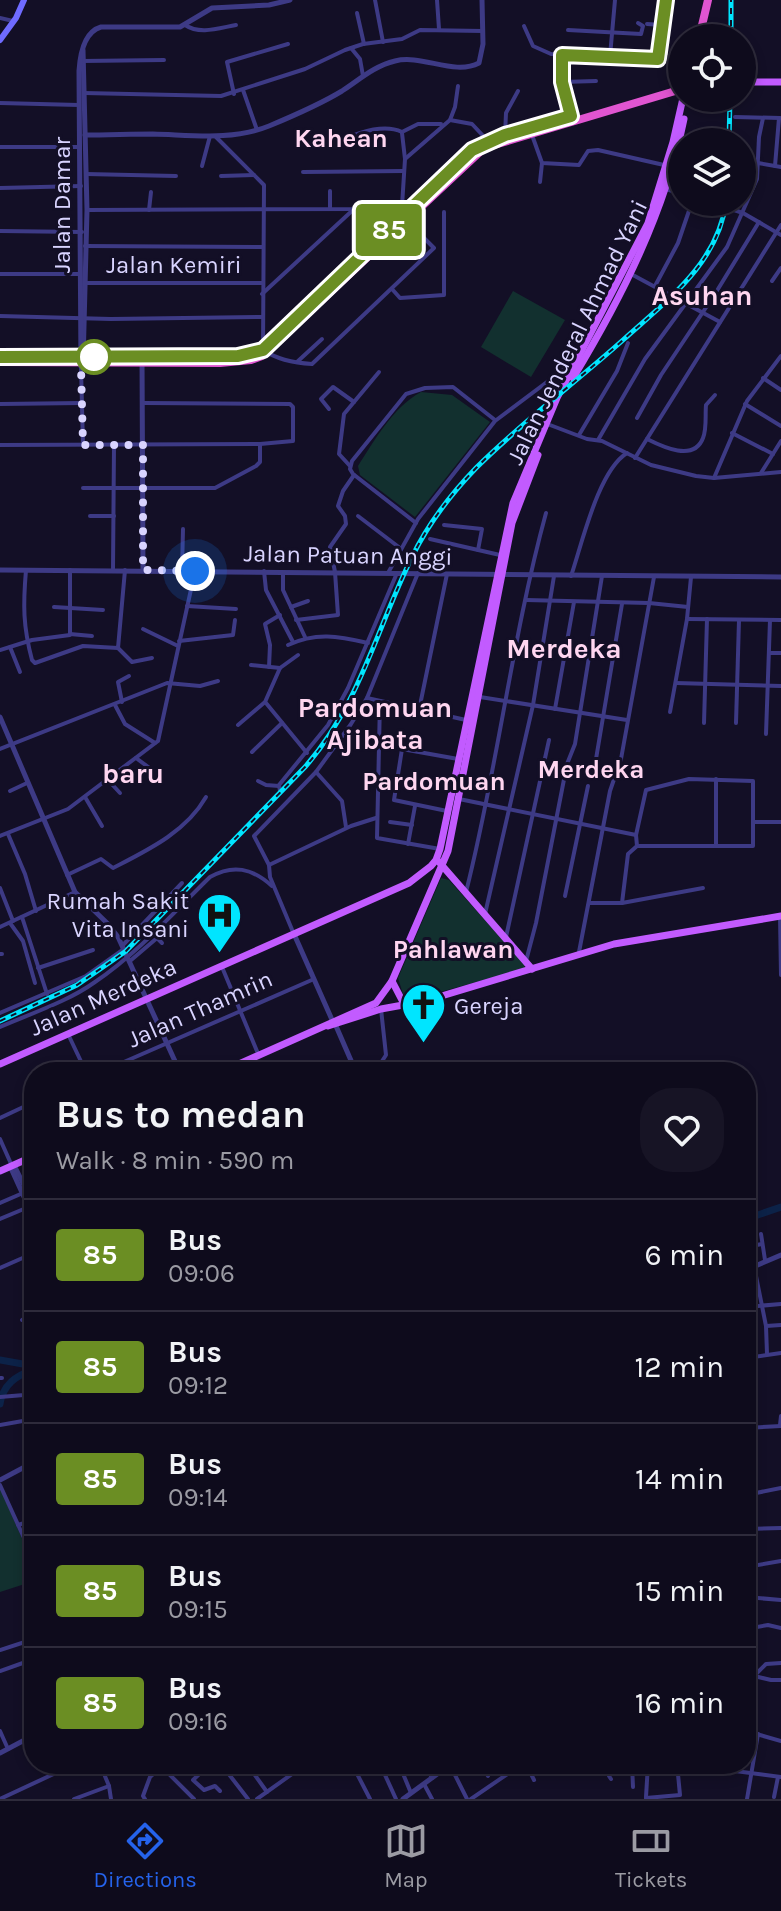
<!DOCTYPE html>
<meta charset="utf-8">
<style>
:root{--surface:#0e0b1c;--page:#171425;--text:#f1f3f6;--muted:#9b9ba3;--line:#2e2b3b;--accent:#2563eb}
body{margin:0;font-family:Karla,sans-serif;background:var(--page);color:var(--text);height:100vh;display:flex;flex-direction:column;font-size:30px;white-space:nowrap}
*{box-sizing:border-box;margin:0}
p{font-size:26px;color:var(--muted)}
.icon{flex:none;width:44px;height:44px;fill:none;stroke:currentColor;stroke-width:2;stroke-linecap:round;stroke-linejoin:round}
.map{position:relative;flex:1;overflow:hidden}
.drawer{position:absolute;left:24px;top:1062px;width:732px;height:712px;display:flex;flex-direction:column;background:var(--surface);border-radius:32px;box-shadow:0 4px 12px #0003,0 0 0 2px var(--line)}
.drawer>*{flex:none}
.badge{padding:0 16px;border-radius:6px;font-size:28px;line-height:52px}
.buttons{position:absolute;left:668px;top:24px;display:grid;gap:16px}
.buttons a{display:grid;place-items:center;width:88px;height:88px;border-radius:50%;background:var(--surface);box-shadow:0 4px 12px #0003,0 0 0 2px var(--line);font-size:40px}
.you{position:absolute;width:40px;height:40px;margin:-20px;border:6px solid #fff;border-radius:50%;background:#1a73e8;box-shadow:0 0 0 12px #1a73e833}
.map>.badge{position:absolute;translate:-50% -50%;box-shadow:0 0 0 4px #fff}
.round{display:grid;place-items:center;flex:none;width:84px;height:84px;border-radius:32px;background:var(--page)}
.overview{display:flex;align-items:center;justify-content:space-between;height:136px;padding:0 32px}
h1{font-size:38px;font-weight:700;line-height:60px}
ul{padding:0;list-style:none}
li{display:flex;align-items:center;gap:24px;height:112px;padding:0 32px;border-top:2px solid var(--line)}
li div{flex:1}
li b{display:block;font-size:30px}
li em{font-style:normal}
li .badge{min-width:88px;font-weight:700;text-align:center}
.tab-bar{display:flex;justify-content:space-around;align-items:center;height:112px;border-top:2px solid var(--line);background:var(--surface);font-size:22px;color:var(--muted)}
.tab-bar a{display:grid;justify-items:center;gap:4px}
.tab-bar .current{color:var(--accent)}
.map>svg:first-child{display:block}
.green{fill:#12302f}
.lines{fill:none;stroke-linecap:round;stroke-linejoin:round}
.river{stroke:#0c2248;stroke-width:7}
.minor{stroke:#3d3a85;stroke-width:4}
.tertiary{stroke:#3d3a85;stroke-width:5}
.secondary{stroke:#6f6bff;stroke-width:6}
.primary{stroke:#c25bff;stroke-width:7}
.trunk{stroke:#e055d1;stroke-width:8}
.rail-casing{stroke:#00e5ff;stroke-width:5}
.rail{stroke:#130f26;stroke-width:2;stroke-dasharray:6;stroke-linecap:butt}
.line-casing{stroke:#fff;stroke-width:18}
.line{stroke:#6b8e23;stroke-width:12}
.walk{stroke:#d9d4ff;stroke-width:8;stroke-dasharray:0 14.4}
.stop-dot{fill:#fff;stroke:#6b8e23;stroke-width:4}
.labels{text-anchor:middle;stroke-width:6;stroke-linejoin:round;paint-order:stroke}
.street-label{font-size:24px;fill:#d9d4ff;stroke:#130f26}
.poi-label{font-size:24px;fill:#d9d4ff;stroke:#130f26;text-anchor:end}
.neighbourhood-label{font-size:26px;font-weight:bold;fill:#ffd6f0;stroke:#130f26}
.quarter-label{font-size:28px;font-weight:bold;fill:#ffd6f0;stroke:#130f26}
</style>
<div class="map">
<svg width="781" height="1799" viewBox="0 0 781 1799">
<rect width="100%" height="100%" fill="#130f26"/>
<g class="green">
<polygon points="513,291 565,320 531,377 481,347"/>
<path d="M421,392L452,395L490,422L415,517L360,475L358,466C375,440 393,407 421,392Z"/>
<polygon points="441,878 449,880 525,965 524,969 411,1000 403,994 398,978"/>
<polygon points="0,1488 34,1566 34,1581 0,1592"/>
</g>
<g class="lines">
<g class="river">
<polyline points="746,1219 781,1207"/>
<polyline points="0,1360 34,1366"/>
<path d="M0,1404C3,1384 16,1376 34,1369"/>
</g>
<g class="minor">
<polyline points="375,0 383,42"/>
<polyline points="437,0 439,29"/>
<polyline points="357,13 364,44"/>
<polyline points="0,18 13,21"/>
<polyline points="647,24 662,25"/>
<path d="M185,25C200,35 219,28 236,25"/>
<polyline points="524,26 533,46 551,54 682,59"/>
<polyline points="568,30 641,34 643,26 638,23"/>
<polyline points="351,48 360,59 363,76"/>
<polyline points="562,56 562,82 571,116"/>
<polyline points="610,56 615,0"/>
<polyline points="658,59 666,0"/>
<polyline points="82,61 164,60"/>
<polyline points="562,82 596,81"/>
<polyline points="243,90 257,130"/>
<polyline points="84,93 221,96 305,69 345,50 363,44 402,39 420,30 483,31"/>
<polyline points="234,94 227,62 288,44"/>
<polyline points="0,103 79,105"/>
<polyline points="735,117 780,118"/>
<polyline points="450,120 472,124 488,141"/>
<polyline points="402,132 418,124 441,124"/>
<polyline points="402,133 405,159 402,206"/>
<polyline points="505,135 506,113 518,91"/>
<polyline points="532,135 542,163 579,165 588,151 598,150 664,165"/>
<path d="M216,137L264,185L263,350C278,360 294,363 312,364L434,248L403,217"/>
<path d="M330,146C349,136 380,122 402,132"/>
<polyline points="0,147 79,147"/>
<polyline points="405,159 450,120 455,107 458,86"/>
<polyline points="758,163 781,167"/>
<polyline points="202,166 210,136"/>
<polyline points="775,166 779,118"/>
<polyline points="303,172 404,171"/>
<polyline points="86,174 176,176"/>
<polyline points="221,176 254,175"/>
<polyline points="540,182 542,163"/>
<polyline points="0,188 81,186"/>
<polyline points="666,189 682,194"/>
<polyline points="710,202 743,213 781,235"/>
<polyline points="330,209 330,191"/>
<polyline points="87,210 354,209 402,206 409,212"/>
<polyline points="149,210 151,192"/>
<polyline points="0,231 82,232"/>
<polyline points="85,246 263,247"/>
<polyline points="0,274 80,274"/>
<polyline points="631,274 720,322"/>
<polyline points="772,281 781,268"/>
<polyline points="85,283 262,283"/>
<polyline points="655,286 678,243 692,202"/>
<polyline points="392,289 400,298 444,295 444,212"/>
<polyline points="262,294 354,209"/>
<polyline points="0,316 111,319 263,317"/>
<polyline points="297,362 322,339"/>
<polyline points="81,367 83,445"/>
<polyline points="763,378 781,390"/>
<polyline points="0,404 82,403"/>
<polyline points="745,404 781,426"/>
<polyline points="329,409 321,399 333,387 354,402"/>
<polyline points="637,418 661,375 715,294 759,222"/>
<polyline points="550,425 587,439 602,441 651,465 696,476 714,478 781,472"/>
<polyline points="732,433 773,454"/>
<polyline points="579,435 617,371 628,343"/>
<path d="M647,439C663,447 694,462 703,438C707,428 705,416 706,405L715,395"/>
<polyline points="598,440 645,359 727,247 757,179 759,137 763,118"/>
<polyline points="0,445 260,444 293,441 293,407 290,404 144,403"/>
<polyline points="635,458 781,225"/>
<polyline points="350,466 339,454 344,414 379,372"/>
<polyline points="761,473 781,441"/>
<polyline points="714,478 747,401 781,356"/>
<polyline points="83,488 215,488 256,466 260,462 260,444"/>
<polyline points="90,516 114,516"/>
<polyline points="358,516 400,548"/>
<polyline points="416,523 353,474 350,469 352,461 406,394 425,388 453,387 495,420"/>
<polyline points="444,525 482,529 478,550"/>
<polyline points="430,539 500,555"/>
<path d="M26,570C23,605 23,626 32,660L35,663L83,646L118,648L125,570"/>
<polyline points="113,570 114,445"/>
<polyline points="182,571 183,529"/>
<polyline points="264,571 266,590 293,642"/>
<polyline points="283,573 283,590 305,637"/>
<polyline points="388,573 418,519 495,421 575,361"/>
<path d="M571,576C582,544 598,471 627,453"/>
<polyline points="526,600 649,603 688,607"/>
<polyline points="187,606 236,609"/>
<polyline points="54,607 103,610"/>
<polyline points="291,607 308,601"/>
<polyline points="687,619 781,620"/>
<polyline points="296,620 338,615 335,572 330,547 346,524 345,516 338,506 343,491 354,475"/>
<polyline points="143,629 178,646"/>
<polyline points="70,634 92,636"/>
<polyline points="179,641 233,635 235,620"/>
<path d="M288,645C316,632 338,636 368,643"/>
<polyline points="10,647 20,672"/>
<polyline points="118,648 132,662 152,658"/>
<polyline points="0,650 32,640 70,635 70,570"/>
<polyline points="770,653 781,653"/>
<polyline points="251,665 280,668"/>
<polyline points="269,667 270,645 265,624 280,615"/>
<polyline points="676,683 781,686"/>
<polyline points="480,697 627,720"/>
<polyline points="367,698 466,720"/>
<polyline points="380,701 377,838 440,849"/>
<polyline points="122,702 118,682 129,676"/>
<polyline points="266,703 307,753"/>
<polyline points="115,705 125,724 155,743"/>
<polyline points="555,709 574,602"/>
<polyline points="419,710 447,574"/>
<polyline points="670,712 687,619 691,577"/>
<polyline points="704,723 707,619"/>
<polyline points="736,723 739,620"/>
<polyline points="238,725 265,702 280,668 298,655"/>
<polyline points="766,734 770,620"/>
<polyline points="0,749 167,683 200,686 218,681"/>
<polyline points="252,752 282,723"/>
<polyline points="136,758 159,775"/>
<polyline points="596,759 622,604"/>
<polyline points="124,767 142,779"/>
<polyline points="316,772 342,801 346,827"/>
<polygon points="689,779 753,781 753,846 637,846 636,835 646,790"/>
<polyline points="716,779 716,846"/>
<polyline points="108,780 120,793"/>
<polyline points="258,781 266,785 279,786"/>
<polyline points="10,791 27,783"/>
<polyline points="280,791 279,785 328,725 348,688 397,573"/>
<polyline points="85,797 102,826"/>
<polyline points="459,799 636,835"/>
<polyline points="447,811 394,800 402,749 458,759"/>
<polyline points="390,822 412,825"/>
<polyline points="754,822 781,822"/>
<polyline points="8,834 25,874 36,911"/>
<polyline points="0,836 68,809 158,741 195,571"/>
<polyline points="408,844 415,806"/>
<polyline points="269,865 351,826 376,818"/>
<path d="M67,875L101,859L113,868C148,850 186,832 206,797"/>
<polyline points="0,888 13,921"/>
<path d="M466,892C498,766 512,637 546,513"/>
<polyline points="565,896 588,786"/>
<polyline points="589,903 622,903 703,888"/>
<polyline points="622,903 628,854 637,846"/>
<polyline points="485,914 533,705 554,576"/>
<polyline points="780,916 781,975"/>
<polyline points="22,917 47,994"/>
<polyline points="10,923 23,941 35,983"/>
<polyline points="0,927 75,892"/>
<polyline points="293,932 270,877 269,865 254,836 316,772 351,724 367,698 418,573"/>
<polyline points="506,937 549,740"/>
<polyline points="123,945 182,883"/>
<polyline points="579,952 610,791 621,759 654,577"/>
<polyline points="0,954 2,954"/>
<polyline points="130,961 157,938 162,943"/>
<polyline points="526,961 536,923 567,764 575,744 602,576"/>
<polyline points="222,967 259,1056"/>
<polyline points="38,968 93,950"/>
<polyline points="0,1013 86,976 124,949"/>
<path d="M0,1027C32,1013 67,1002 95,982C138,953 173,913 210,877C233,864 252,868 272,886"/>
<polyline points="68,1034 86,1072"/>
<polyline points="244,1062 249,1072"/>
<polyline points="101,1072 314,979"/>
<polyline points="375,1072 386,1055 381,1009"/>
<polyline points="0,1118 34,1102"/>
<polyline points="0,1139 12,1166"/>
<polyline points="0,1203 23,1193"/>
<polyline points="0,1219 31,1206"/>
<polyline points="761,1234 765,1260"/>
<polyline points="746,1247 762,1244"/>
<polyline points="754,1266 766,1326 767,1354"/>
<polyline points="0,1268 34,1253"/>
<polyline points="746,1307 781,1304"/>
<polyline points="22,1320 34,1313"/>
<polyline points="766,1326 781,1325"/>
<polyline points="746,1358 781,1353"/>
<polyline points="0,1378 2,1378"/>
<polyline points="0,1397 24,1395 34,1383"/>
<polyline points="0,1425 34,1419"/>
<polyline points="780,1425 781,1416"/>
<polyline points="746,1428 781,1426"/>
<polyline points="0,1485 34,1560"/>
<polyline points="746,1495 781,1488"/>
<polyline points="18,1525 34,1520"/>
<polyline points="746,1529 781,1528"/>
<polyline points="746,1567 781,1561"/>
<polyline points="746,1597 781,1600"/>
<polyline points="746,1629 768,1625 781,1628"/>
<polyline points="0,1650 34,1639"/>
<polyline points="0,1671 34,1659"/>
<polyline points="746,1674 771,1680 781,1680"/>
<polyline points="753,1677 766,1664 781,1663"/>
<polyline points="34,1686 29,1689 34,1698"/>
<polyline points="0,1731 8,1749"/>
<polyline points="746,1731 781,1741"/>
<polyline points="100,1764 109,1786 111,1799"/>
<polyline points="210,1764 193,1780 204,1790 215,1786 220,1791"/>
<polyline points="221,1764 248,1799"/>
<polyline points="247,1764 267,1792"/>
<polyline points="352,1764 370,1799"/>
<polyline points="380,1764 396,1799"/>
<polyline points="399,1764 411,1793"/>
<polyline points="425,1764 432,1778"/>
<polyline points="481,1764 488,1776"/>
<polyline points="526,1764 534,1780"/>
<polyline points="610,1764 609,1776 611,1779"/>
<polyline points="632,1764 633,1787"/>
<polyline points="725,1764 728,1769 735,1771 781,1777"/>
<polyline points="450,1765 467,1799"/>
<polyline points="161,1766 194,1799"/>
<polyline points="424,1784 432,1799"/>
<polyline points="646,1797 648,1764"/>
<polyline points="774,1797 778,1777"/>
<polyline points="646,1798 680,1795 677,1764"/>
<polyline points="0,1799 75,1764"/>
<polyline points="74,1799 109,1786"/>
<polyline points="145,1799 143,1796 150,1777 164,1764"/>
<polyline points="257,1799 306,1764"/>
<polyline points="471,1799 522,1764"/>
<polyline points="747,1799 758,1734"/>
</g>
<g class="tertiary">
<path d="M85,135C108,135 131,134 153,134C192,135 232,141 269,126C293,116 319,105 342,91C359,80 374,66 395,61C422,54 454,76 479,63L483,44L482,0"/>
<polyline points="142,357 143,570"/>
<polyline points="83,364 87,210 83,50"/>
<path d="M81,367L79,71C80,55 84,32 101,27H180L212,8L269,5L290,0"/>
<polyline points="0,570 781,577"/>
<polyline points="0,717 75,892 108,924 118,937 180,1072"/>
<polyline points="294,934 333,1022"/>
<polyline points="336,1026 356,1072"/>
<polyline points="14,1165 34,1206"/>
<polyline points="10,1166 34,1219"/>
<polyline points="746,1270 781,1255"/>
<polyline points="0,1480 34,1462"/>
<polyline points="0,1753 34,1735"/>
<polyline points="403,1799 451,1764"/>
</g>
<polyline class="secondary" points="0,40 16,18 24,0"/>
<g class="primary">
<polyline points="742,82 781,82"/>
<path d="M573,378C622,297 665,212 684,119"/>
<polyline points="439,862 532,969"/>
<polyline points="392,981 405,1006"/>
<polyline points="328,1026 381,1009 425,1001 614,944 781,916"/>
<polyline points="0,1064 409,883 431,866 436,860 440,849 513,503 557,398 648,223 673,142 683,98"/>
<polyline points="221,1072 376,1003 392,981 448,851 512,523 538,455"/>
<polyline points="0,1171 34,1156"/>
</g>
<g class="trunk">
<polyline points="699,38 708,0"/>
<polyline points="197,357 251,355 269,345"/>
<polyline points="0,362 220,363 251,360 262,356 484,148 682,89"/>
</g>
<defs>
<g id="rail">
<polyline points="731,38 731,0"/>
<polyline points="729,142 730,98"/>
<path d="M0,1021L77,985L126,951L305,767C360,704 376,630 412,557C428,524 451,494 476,468C522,422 575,383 623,340C666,301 718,264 726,202"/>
</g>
</defs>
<use href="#rail" class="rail-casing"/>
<use href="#rail" class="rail"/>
</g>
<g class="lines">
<defs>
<polyline id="line" points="0,357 238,356 263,350 472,150 505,135 571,116 562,82 562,55 658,59 666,0"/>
</defs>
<use href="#line" class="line-casing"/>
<use href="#line" class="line"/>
<polyline class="walk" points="94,357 84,357 81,367 83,445 143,445 143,570 195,571"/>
</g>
<defs>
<symbol id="hospital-pin" viewBox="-11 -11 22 30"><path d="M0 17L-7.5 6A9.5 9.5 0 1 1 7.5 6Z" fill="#00e5ff" stroke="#130f26"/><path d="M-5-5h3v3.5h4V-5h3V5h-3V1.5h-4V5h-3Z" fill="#111"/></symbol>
<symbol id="church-pin" viewBox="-11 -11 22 30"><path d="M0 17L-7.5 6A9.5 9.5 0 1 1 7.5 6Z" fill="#00e5ff" stroke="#130f26"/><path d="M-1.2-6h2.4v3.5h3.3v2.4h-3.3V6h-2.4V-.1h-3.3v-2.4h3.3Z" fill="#111"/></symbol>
</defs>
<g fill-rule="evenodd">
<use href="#hospital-pin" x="194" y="890" width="51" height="69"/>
<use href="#church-pin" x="398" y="980" width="51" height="69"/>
</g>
<circle class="stop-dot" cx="94" cy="357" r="16"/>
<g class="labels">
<g class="street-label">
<text transform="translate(62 205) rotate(-90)" y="8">Jalan Damar</text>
<text x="174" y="273">Jalan Kemiri</text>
<text transform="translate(577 332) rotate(-64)" y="8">Jalan Jenderal Ahmad Yani</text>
<text transform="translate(348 555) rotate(1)" y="8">Jalan Patuan Anggi</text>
<text transform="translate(103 997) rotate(-24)" y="8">Jalan Merdeka</text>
<text transform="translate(200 1009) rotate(-24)" y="8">Jalan Thamrin</text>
</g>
<g class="poi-label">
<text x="189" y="909">Rumah Sakit<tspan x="189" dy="28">Vita Insani</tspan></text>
<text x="454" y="1014" text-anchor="start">Gereja</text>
</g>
<g class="neighbourhood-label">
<text x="341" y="147">Kahean</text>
<text x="591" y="778">Merdeka</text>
<text x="434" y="790">Pardomuan</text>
<text x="453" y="958">Pahlawan</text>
</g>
<g class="quarter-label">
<text x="702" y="305">Asuhan</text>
<text x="564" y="658">Merdeka</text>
<text x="375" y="717">Pardomuan<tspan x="375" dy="32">Ajibata</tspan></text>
<text x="133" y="783">baru</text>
</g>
</g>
</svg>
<div class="buttons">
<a><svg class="icon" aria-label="locate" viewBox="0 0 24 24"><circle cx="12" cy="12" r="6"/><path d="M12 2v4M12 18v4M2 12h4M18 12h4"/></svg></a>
<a><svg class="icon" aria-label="layers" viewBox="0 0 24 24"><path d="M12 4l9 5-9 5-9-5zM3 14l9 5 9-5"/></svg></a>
</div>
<div class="you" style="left:195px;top:571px"></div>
<b class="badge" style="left:389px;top:230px;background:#6b8e23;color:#fff">85</b>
<section class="drawer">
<div class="overview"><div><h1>Bus to medan</h1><p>Walk · 8 min · 590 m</p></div><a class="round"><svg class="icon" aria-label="heart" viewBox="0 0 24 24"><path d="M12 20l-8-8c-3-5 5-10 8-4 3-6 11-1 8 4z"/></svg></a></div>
<ul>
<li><span class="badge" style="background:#6b8e23;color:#fff">85</span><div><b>Bus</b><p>09:06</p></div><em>6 min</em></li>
<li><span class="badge" style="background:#6b8e23;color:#fff">85</span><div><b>Bus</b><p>09:12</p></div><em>12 min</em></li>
<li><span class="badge" style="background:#6b8e23;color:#fff">85</span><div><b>Bus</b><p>09:14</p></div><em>14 min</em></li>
<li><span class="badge" style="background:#6b8e23;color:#fff">85</span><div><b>Bus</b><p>09:15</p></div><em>15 min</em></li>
<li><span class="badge" style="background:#6b8e23;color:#fff">85</span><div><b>Bus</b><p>09:16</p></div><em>16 min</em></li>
</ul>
</section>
</div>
<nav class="tab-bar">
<a class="current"><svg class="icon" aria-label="directions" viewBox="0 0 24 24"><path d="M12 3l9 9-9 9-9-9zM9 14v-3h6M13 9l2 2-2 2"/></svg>Directions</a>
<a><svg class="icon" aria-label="map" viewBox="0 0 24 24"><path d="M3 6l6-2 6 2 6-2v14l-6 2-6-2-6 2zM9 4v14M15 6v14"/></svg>Map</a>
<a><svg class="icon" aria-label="tickets" viewBox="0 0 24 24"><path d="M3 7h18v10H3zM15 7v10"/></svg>Tickets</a>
</nav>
